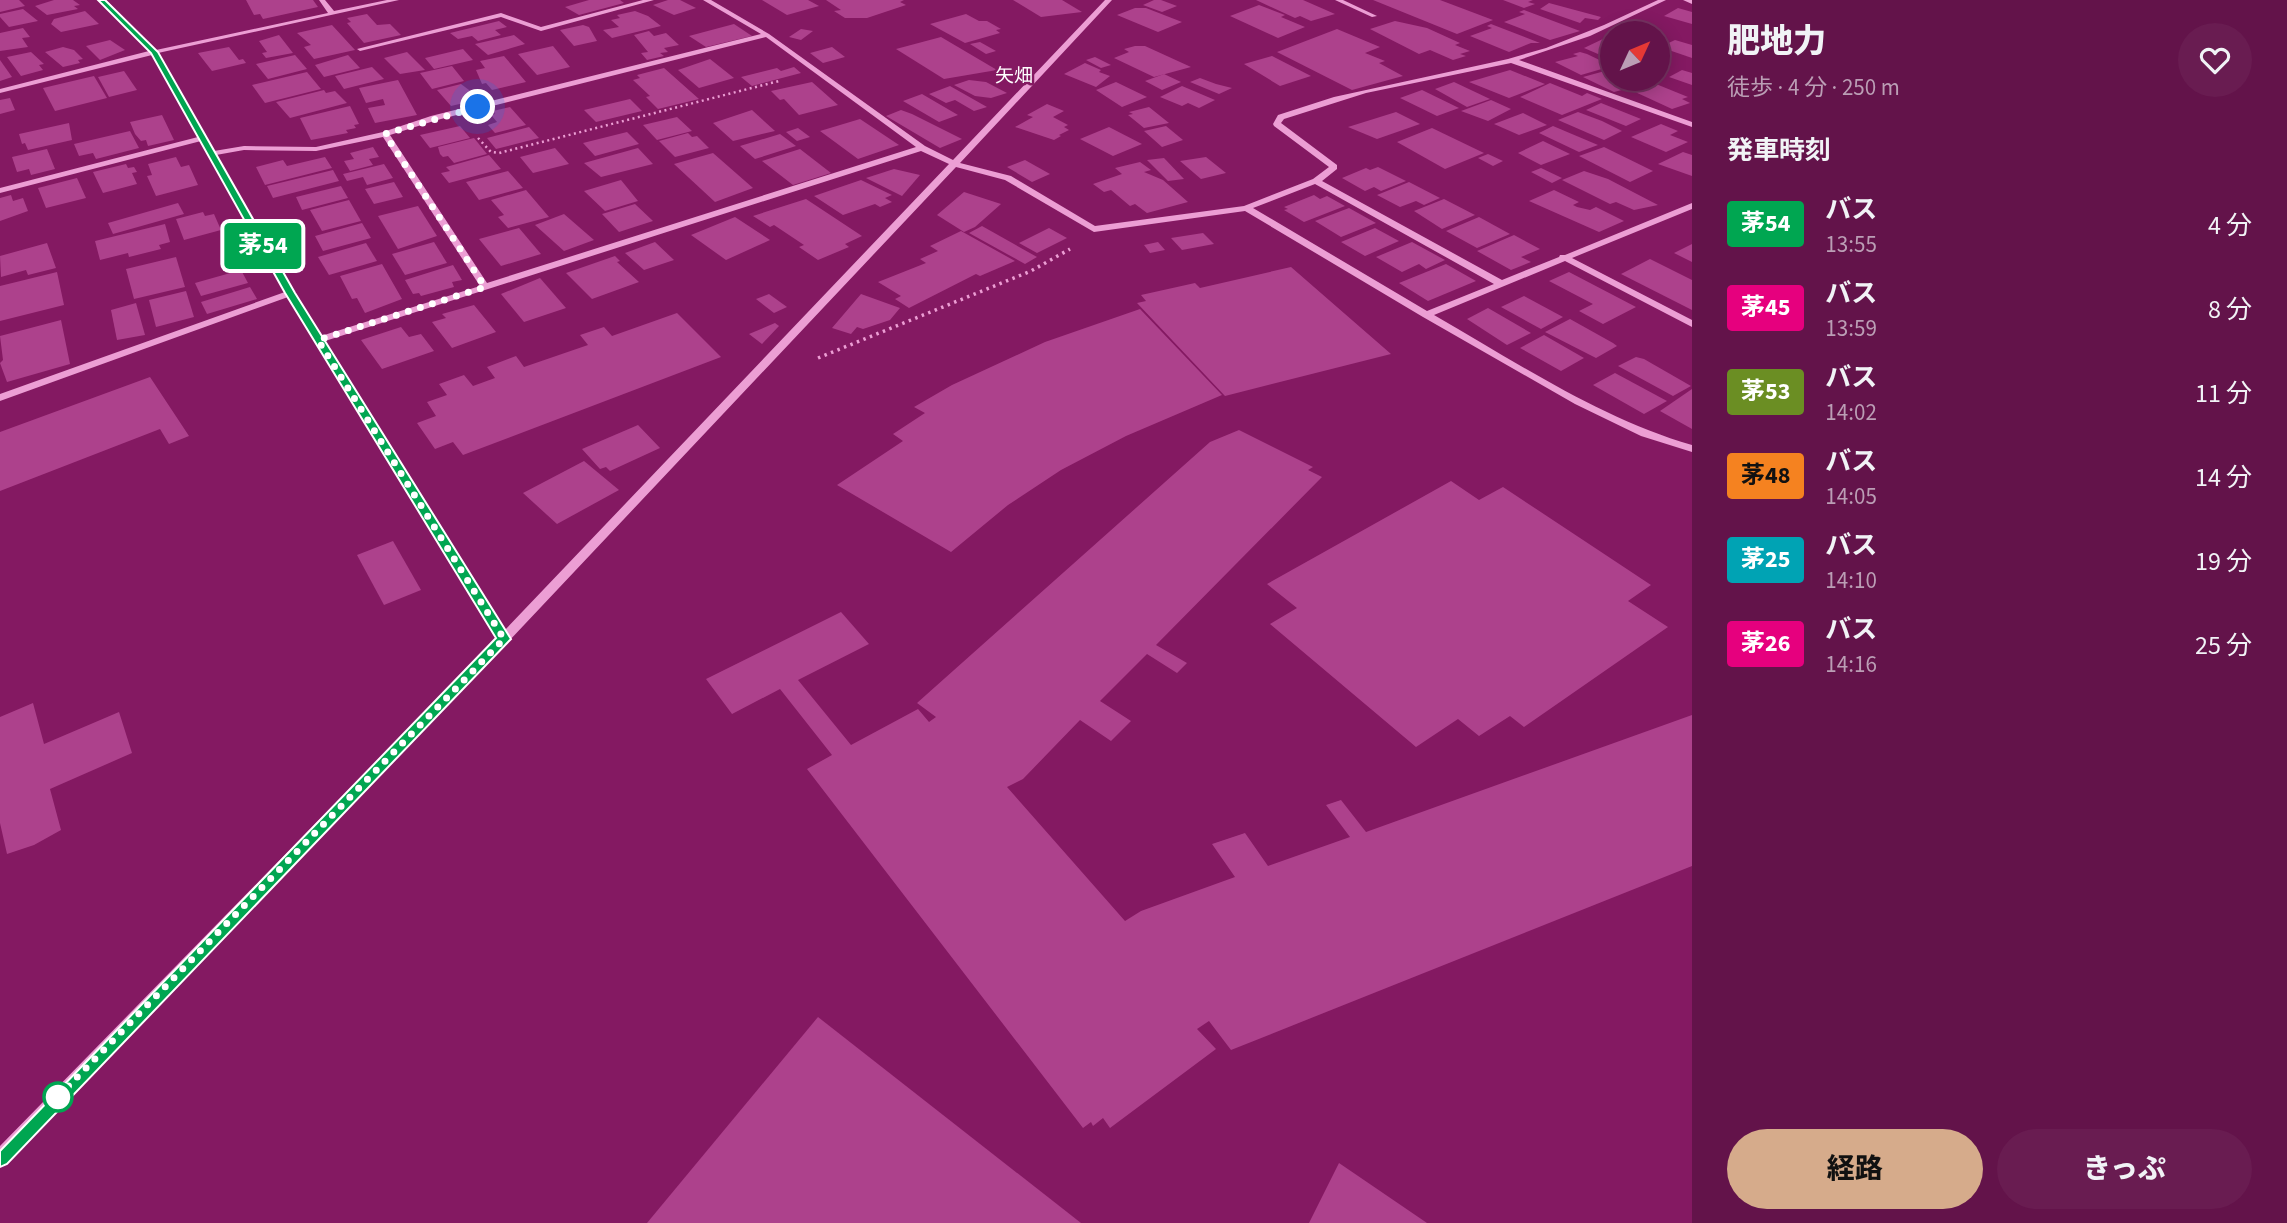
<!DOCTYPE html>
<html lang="ja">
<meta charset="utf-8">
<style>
:root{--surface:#63134a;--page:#691c51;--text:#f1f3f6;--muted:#bb9eb5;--line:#773262;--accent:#d6ab8b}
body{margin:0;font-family:"Source Sans 3","Noto Sans JP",sans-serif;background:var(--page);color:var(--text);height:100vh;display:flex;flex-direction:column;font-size:26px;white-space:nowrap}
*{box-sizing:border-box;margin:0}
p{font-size:23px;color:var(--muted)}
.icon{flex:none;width:38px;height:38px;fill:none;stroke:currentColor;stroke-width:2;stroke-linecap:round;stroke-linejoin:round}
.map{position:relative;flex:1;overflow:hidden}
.side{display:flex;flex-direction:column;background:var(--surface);width:595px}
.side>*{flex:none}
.badge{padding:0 14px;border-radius:5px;font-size:24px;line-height:46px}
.needle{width:46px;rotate:46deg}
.buttons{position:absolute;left:1600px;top:21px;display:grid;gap:14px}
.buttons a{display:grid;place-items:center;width:70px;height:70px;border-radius:50%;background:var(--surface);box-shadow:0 4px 18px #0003,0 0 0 2px var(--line);font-size:35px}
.you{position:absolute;width:35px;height:35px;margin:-18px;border:5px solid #fff;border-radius:50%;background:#1a73e8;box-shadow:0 0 0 10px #1a73e833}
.map>.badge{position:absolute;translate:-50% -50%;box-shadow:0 0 0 4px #fff}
h2{padding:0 35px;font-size:26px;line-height:63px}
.round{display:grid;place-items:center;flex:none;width:74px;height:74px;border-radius:37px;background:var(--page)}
.summary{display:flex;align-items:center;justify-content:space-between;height:119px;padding:0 35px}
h1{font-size:33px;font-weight:800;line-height:52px}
.cta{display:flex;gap:14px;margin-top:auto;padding:14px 35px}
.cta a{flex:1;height:80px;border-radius:42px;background:var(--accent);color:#111;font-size:28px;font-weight:800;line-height:80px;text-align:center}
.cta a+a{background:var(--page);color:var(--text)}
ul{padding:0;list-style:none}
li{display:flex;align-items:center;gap:21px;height:84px;padding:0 35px}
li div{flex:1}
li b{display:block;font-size:26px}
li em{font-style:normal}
li .badge{min-width:77px;font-weight:700;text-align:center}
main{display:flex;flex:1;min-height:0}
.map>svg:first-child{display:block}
.building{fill:#ad418c}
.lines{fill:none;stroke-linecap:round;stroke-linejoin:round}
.path-far1{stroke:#ec9ed4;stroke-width:2.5;stroke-dasharray:2 3.5;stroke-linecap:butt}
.path{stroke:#ec9ed4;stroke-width:3.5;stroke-dasharray:2.5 4.5;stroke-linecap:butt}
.minor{fill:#ec9ed4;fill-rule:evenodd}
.line{fill:#00a651;stroke:#fff;stroke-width:2}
.walk{stroke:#fff;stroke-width:7;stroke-dasharray:0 12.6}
.stop-dot{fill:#fff;stroke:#00a651;stroke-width:3.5}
.labels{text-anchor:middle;stroke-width:5;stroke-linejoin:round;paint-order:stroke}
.far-neighbourhood-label{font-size:19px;fill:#fff;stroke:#841962}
</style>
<main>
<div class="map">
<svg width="1692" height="1223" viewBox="0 0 1692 1223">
<rect width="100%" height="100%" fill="#841962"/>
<g class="building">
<polygon points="0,0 19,0 25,6 0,12"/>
<polygon points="54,0 73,0 80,5 74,6 78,9 47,15 35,6"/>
<polygon points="246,0 313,0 318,7 263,19 260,14 254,15"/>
<polygon points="589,0 620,0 624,3 579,15 565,7"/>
<polygon points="668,0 680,0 696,8 674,15 653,5"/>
<polygon points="762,0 808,0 819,6 787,15"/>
<polygon points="826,0 904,0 900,2 906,5 867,18 845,18 834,11 841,10"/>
<polygon points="1013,0 1062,0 1082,12 1041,17"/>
<polygon points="1154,0 1161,0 1177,6 1162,12 1143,5"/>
<polygon points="1256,0 1303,0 1335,14 1311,21 1300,16 1295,18"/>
<polygon points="1373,0 1440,0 1493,20 1457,34"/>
<polygon points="1503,0 1533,0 1528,2 1535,4 1524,8"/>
<polygon points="1549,3 1601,17 1598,20 1585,18 1580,23 1540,9"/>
<polygon points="1259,5 1285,15 1281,17 1305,27 1278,38 1230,16"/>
<polygon points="1135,8 1146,8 1182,22 1158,32 1117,15"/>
<polygon points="1678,8 1692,12 1692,24 1664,16"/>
<polygon points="23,9 38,21 9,27 0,17 0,14"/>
<polygon points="1524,10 1580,31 1550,40 1504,22 1525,14 1519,12"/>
<polygon points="85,11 99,24 61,32 51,24 54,19"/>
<polygon points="635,11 648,16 661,26 612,38 603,30 619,27 611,20 620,18 617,15"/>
<polygon points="367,14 377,25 390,24 401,35 364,43 347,23 351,22 347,18"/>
<polygon points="966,14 979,21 987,21 1001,29 996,30 1000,33 965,43 930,24"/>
<polygon points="499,21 507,27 495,30 501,35 478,41 472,36 458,39 450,33"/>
<polygon points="1395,21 1427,28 1460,43 1455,45 1470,51 1460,54 1466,56 1453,60 1430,50 1419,54 1370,29"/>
<polygon points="734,24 752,36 706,47 689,36"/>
<polygon points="1491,24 1540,43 1531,43 1509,52 1470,36 1492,28 1487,26"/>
<polygon points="332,25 355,50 314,59 304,47 311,45 297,33"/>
<polygon points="583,25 589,27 597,41 574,46 560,30"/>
<polygon points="1632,25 1653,33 1614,33"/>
<polygon points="23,28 30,37 22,38 28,47 0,51 0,33"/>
<polygon points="801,29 813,31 801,40 789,37"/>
<polygon points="1337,29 1380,47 1365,53 1385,61 1379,63 1403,76 1352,90 1277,52"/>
<polygon points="649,31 654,36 666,33 679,45 664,48 668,52 660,53 664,56 647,60 641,53 648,52 634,35"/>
<polygon points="279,35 293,53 266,58 262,53 267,52 259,41"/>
<polygon points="514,35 525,44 488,55 475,44"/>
<polygon points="941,37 997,70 944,79 896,49"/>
<polygon points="1605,38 1612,40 1612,60 1584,48"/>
<polygon points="110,40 125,50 100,60 86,46"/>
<polygon points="1675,40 1692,45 1692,58 1660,47"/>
<polygon points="980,42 996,51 986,54 970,44"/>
<polygon points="553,46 570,67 537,75 518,54"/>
<polygon points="1135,46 1145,46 1191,67 1154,77 1114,58 1129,52 1124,49"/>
<polygon points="63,47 74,50 83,59 78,60 80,63 63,67 45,52"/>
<polygon points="229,47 239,60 243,59 246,63 212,71 198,53"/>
<polygon points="832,47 845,57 823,63 810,53"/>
<polygon points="463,49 473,60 434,69 425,58"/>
<polygon points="31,52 44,64 39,65 43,70 21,76 7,57"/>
<polygon points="407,52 425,70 400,74 384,58"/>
<polygon points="1580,52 1587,54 1612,66 1581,75 1555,62 1578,56 1573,54"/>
<polygon points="295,55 307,69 268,79 256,64"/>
<polygon points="348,55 360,68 324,77 315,65"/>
<polygon points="504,56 526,82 492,90 486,83 482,84 476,70 485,68 480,61"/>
<polygon points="1272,56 1311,76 1280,86 1244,64"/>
<polygon points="1095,57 1111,65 1101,68 1086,60"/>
<polygon points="710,59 734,78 699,88 678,70"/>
<polygon points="0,60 12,77 0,81"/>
<polygon points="1085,63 1101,70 1099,72 1110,76 1096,87 1064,74"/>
<polygon points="452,66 464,81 432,89 420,73"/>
<polygon points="372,67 384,79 344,89 335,76"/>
<polygon points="794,67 801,73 752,86 741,77 777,68 781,71"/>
<polygon points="664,68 699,99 658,109 646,97 650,96 633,80 640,78 637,75"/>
<polygon points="1612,69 1612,79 1633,79 1645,84 1614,92 1583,77"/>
<polygon points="1510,70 1545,84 1509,98 1469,82"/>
<polygon points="1682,70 1692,73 1692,85 1669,77"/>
<polygon points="124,71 137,90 109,97 98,77"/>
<polygon points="307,72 321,89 265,103 252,85"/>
<polygon points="1164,74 1181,82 1162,90 1145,81"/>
<polygon points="94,76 107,98 55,111 43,88"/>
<polygon points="1200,78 1216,84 1232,88 1219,94 1190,82"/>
<polygon points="398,80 417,115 375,123 368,108 385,105 383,99 366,103 359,88"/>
<polygon points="969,80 986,82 1007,93 991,98 975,96 954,85"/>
<polygon points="812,82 838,105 799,115 784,99 780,100 771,91"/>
<polygon points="1116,82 1147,97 1122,107 1096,90"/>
<polygon points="1454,82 1490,99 1467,107 1435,89"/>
<polygon points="1550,83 1582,96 1587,93 1602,99 1562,115 1520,97"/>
<polygon points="461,84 481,99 451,106 437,90"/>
<polygon points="1656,84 1688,97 1682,99 1690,103 1672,109 1633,91"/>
<polygon points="950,86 987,107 974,111 955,100 946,103 929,94"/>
<polygon points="1182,86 1215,100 1199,108 1188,103 1182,106 1160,97"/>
<polygon points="324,90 326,93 335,91 347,103 290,118 276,102"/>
<polygon points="1422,90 1459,108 1437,116 1400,98"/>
<polygon points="922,94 958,115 939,122 903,101"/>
<polygon points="10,98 15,110 0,114 0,100"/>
<polygon points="630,99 642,111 596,122 584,110"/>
<polygon points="1491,100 1511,109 1488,121 1461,111"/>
<polygon points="1601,103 1641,119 1626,126 1586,110"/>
<polygon points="1047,104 1064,111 1053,117 1068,125 1064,127 1069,130 1059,135 1061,136 1054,140 1015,127 1033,117 1027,115"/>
<polygon points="350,106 359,124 354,125 356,128 346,130 348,133 311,140 300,118"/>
<polygon points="510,107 526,125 495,133 488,125 497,122 491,115 495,114 493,111"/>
<polygon points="1149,107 1169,123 1144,128 1128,115 1133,114 1129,112"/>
<polygon points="752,110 775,131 733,141 713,123"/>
<polygon points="901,110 912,114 962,139 940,148 886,116"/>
<polygon points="1396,112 1420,124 1377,139 1348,127"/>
<polygon points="1578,112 1602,121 1622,131 1604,140 1558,120"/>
<polygon points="1523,113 1547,125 1519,135 1494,124"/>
<polygon points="162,115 174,140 148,146 146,140 141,141 135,134 130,122"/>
<polygon points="677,117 692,131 657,140 643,125"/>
<polygon points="860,119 899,145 858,159 820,131"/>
<polygon points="69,123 72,140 28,150 25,143 22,144 19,134"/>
<polygon points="1661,124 1678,131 1670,135 1688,142 1666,152 1631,137"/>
<polygon points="460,126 470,138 430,148 420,135"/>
<polygon points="1166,126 1183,140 1162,147 1144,131"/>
<polygon points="1553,126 1598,145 1579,152 1539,133"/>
<polygon points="529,127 539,138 496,149 487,138"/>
<polygon points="1109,127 1142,144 1113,156 1080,139"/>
<polygon points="798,128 810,137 797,141 786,132"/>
<polygon points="1432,128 1484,153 1445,169 1397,142"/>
<polygon points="130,131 139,148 96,159 93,153 79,156 74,144"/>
<polygon points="627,132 639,144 595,156 583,143"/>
<polygon points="688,133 692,137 697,136 709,148 675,157 659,141"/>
<polygon points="780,134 796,146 755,159 740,146"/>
<polygon points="474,138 487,154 454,163 448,156 443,157 440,154 438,147"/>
<polygon points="1543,141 1570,154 1541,165 1518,153"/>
<polygon points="373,147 379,157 369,159 373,165 350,171 344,161 354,159 350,153"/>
<polygon points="1604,147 1653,171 1630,182 1579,156"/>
<polygon points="555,148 569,164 533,173 520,157"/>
<polygon points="638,148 653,164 601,177 584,163"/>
<polygon points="47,149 55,169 31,175 29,169 17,172 12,157"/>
<polygon points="800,149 831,173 793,185 762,161"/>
<polygon points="1683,152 1692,155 1692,176 1658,164"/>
<polygon points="713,153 753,188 715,202 674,164"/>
<polygon points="1488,154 1503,161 1493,166 1478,158"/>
<polygon points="489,155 501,169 449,183 441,173 450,171 446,167"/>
<polygon points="176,157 181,167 189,165 198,185 156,196 147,176 152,175 148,164"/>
<polygon points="325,157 332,168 265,185 256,167 283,160 287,166"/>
<polygon points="1206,157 1226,173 1201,179 1180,161"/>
<polygon points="1164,158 1184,179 1168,181 1147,160"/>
<polygon points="1025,160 1050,174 1032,182 1007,167"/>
<polygon points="1140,162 1151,170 1144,172 1163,180 1188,202 1147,213 1135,204 1130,206 1111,190 1104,192 1093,184 1122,174 1115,168"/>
<polygon points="126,164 128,168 134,167 137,172 132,173 137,184 103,193 93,172"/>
<polygon points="384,164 393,178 367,185 363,177 347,181 343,174"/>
<polygon points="1378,167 1406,181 1381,191 1374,187 1365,191 1342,178 1366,168 1370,170"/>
<polygon points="1541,168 1562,178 1552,183 1531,172"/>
<polygon points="894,169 920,175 902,196 866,178"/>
<polygon points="333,170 339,181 273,198 267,186"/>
<polygon points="508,171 523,188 479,200 466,182"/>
<polygon points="1584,171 1608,179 1658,205 1634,210 1616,202 1610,204 1562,180"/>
<polygon points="77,178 86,198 46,208 38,188"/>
<polygon points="621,180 638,201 605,211 584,191"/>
<polygon points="861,180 892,195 885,198 892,202 880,207 875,204 843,215 814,196"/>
<polygon points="394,182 403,197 374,204 365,189"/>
<polygon points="1409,182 1440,198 1424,205 1416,201 1400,207 1377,195"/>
<polygon points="341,186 348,198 302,210 296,197"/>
<polygon points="526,190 549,217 508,228 498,217 504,215 491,200"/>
<polygon points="1554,190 1579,202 1573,205 1577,207 1590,210 1596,207 1624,221 1599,232 1529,201"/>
<polygon points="964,192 1001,204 975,227 964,232 937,215"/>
<polygon points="11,195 13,201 23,198 28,211 0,221 0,198"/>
<polygon points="1314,195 1320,199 1327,196 1345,206 1304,222 1284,210 1288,209 1284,207"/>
<polygon points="806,199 862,236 845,244 849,247 818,260 799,247 804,245 774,225 770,227 753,216"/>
<polygon points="1444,199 1475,215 1442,229 1414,211"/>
<polygon points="349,200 361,221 322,231 310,210"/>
<polygon points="178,203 184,214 113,234 108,223"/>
<polygon points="635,204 653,221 619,232 602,214"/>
<polygon points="418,206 437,236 398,249 378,216"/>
<polygon points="1349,208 1376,223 1341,237 1315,221"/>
<polygon points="203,212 205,216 214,214 221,230 184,240 176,219"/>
<polygon points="564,214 594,240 564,251 535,225"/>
<polygon points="735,217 770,240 726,260 691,235"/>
<polygon points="1479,217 1510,234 1477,248 1446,231"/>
<polygon points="362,223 371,238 323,251 315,236"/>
<polygon points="165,224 170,242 159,245 161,249 129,257 128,253 100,260 95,241"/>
<polygon points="982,226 1037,257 1025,264 969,233"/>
<polygon points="519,228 541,254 501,266 479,239"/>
<polygon points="1049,228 1067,238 1037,253 1019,243"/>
<polygon points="1375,228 1399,241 1365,256 1341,242"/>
<polygon points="961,231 1015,261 980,276 976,274 909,308 895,299 901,296 878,282 926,263 920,259 938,251 930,246"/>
<polygon points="1203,233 1214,244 1182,250 1171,238"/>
<polygon points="1514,235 1540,249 1521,257 1531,262 1511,270 1477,251"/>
<polygon points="434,242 447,263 405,275 392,254"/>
<polygon points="655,242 674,260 644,270 625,253"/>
<polygon points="1158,242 1165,250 1150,253 1144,245"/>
<polygon points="1412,242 1445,260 1426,269 1419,264 1402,272 1376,257"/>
<polygon points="47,243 56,268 28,275 26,270 1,277 0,256"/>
<polygon points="366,243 377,261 329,275 318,257"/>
<polygon points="1692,244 1692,262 1674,253"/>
<polygon points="615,256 620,261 617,262 639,282 592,299 566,273"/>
<polygon points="176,257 185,287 134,299 126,269"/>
<polygon points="1650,259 1692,280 1692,310 1621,274"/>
<polygon points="382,264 402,299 365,313 357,298 352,299 340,276"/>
<polygon points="1446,264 1476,281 1428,301 1399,283"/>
<polygon points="453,265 462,280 452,282 454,287 421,296 419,293 413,294 405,280"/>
<polygon points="1291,267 1391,354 1225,396 1137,303 1146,301 1141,295 1195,283 1200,288"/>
<polygon points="241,270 248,283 201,296 195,283"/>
<polygon points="57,272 64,305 0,321 0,286"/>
<polygon points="1569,272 1636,307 1603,324 1579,311 1593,304 1549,281"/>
<polygon points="540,278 566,308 524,322 501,294"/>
<polygon points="250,287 257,299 207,314 201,302"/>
<polygon points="186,291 194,317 156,327 149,300"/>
<polygon points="769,294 787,307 774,313 756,299"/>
<polygon points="861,294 900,308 890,320 863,329 857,327 851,334 832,328"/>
<polygon points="1524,296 1563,317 1541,329 1501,307"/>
<polygon points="136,303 145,335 117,340 111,310"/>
<polygon points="474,305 496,332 452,348 432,322 446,318 442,314"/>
<polygon points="1488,308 1531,333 1507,345 1467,319"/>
<polygon points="1140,309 1222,395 1126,436 1061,470 1008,505 951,552 837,485 903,441 893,434 925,413 914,407 952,385 1045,342"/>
<polygon points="677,313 721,357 463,455 453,442 435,449 417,423 436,416 427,402 447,395 439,384 464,375 473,386 495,378 487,367 516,356 524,367 588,345 580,335 604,327 612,336"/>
<polygon points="1570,319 1613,343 1617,346 1596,358 1545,332"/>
<polygon points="61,320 70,364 7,382 0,363 3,360 0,336"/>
<polygon points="775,323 779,326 762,344 749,334"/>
<polygon points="401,327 409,337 421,334 434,351 382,369 361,340"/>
<polygon points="1544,335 1584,358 1561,371 1520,348"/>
<polygon points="1636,357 1644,359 1691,386 1673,396 1618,366"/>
<polygon points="1615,373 1667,401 1644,414 1593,385"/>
<polygon points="150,377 189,436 169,444 160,429 0,491 0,432"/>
<polygon points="1692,389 1692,429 1660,411"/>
<polygon points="638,425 660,448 610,471 606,467 600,469 582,449"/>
<polygon points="1239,430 1313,467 1308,470 1322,477 1156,645 1187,663 1177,673 1147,654 1100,701 1131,721 1111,741 1080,720 1023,779 1007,787 1125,921 1141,911 1235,877 1212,844 1245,833 1268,866 1350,837 1326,805 1341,800 1366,832 1692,715 1692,866 1231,1050 1209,1021 1197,1029 1216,1049 1110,1128 1103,1118 1093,1126 1091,1122 1083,1128 807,769 832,755 780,689 732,714 706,679 841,612 869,644 798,680 851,745 918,709 929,722 936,717 917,703 1210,442"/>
<polygon points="584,461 619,490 557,524 523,493"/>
<polygon points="1451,481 1479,500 1503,487 1651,585 1628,601 1668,627 1524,727 1510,716 1479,736 1458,719 1416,747 1270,624 1297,608 1267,584"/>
<polygon points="393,541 421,590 384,605 357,555"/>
<polygon points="33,703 44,744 119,712 132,753 50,789 61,830 34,845 7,854 0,823 0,717"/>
<polygon points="818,1017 1081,1223 647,1223"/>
<polygon points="1339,1163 1427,1223 1309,1223"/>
</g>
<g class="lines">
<polyline class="path-far1" points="478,138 491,152 499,153 779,81"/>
<polyline class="path" points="818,358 1031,271 1070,249"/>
<g class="minor">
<path d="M99,0H106L156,50L328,13L319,0H325L334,11L387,0H399L158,53L214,151L244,146L316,147L383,132L431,116L761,34L703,0H711L769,34L925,146L953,160L1105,0H1112L960,163L1011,176L1095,226L1244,206L1313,179L1329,167L1274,126L1273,124L1278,115L1334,97L1508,59L1546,48L1604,25L1658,0H1666L1590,36L1519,60L1692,122V127L1511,63L1366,93L1284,119L1281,123L1337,165V169L1322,181L1502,280L1559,257L1560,255H1565L1692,203V209L1572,258L1692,320V327L1565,261L1434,315C1516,362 1601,419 1692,445V452L1641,436L1575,404L1423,317L1245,211L1094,232L1005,180L956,167L508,642L6,1164L0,1167V1146L497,638L288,297L0,401V394L285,292L201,141L0,193V188L198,137L152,55L0,93V89L149,51ZM766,37L916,147L487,283L390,135L437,120ZM383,137L480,286L321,336L295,293L216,155L244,150L316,151ZM921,151L949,164L505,630L325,341ZM1315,184L1494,284L1427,311L1253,208Z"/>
<polygon points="643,0 654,0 541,31 501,17 360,51 357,49 501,13 541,27"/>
<polygon points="1335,0 1343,0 1377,16 1372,17"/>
<polygon points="1683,0 1692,0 1692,4"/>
</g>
</g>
<polygon class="line" points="98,0 105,0 158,52 295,293 511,639 7,1164 0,1167 0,1151 496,638 285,293 151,53"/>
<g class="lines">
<polyline class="walk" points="58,1097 50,1105 504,639 318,340 485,287 385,134 478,107"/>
</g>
<circle class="stop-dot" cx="58" cy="1097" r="14"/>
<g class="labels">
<g class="far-neighbourhood-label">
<text x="1014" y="82">矢畑</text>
</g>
</g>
</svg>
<div class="buttons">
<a><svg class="needle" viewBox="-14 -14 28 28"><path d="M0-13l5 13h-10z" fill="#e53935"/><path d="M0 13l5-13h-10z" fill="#bb9eb5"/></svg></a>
</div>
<div class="you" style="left:478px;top:107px"></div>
<b class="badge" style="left:263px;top:246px;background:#00a651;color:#fff">茅54</b>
</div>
<section class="side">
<div class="summary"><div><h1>肥地力</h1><p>徒歩 · 4 分 · 250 m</p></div><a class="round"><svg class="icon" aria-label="heart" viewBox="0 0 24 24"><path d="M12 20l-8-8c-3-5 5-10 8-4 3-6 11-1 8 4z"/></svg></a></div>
<h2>発車時刻</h2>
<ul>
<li><span class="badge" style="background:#00a651;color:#fff">茅54</span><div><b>バス</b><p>13:55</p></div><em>4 分</em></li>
<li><span class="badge" style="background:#e6007e;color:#fff">茅45</span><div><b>バス</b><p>13:59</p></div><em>8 分</em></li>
<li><span class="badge" style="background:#6b8e23;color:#fff">茅53</span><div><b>バス</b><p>14:02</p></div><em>11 分</em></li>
<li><span class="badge" style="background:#f58220;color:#111">茅48</span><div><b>バス</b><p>14:05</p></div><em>14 分</em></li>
<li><span class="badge" style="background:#00a3b4;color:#fff">茅25</span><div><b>バス</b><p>14:10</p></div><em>19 分</em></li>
<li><span class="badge" style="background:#e6007e;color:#fff">茅26</span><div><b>バス</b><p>14:16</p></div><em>25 分</em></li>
</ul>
<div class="cta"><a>経路</a><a>きっぷ</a></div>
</section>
</main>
